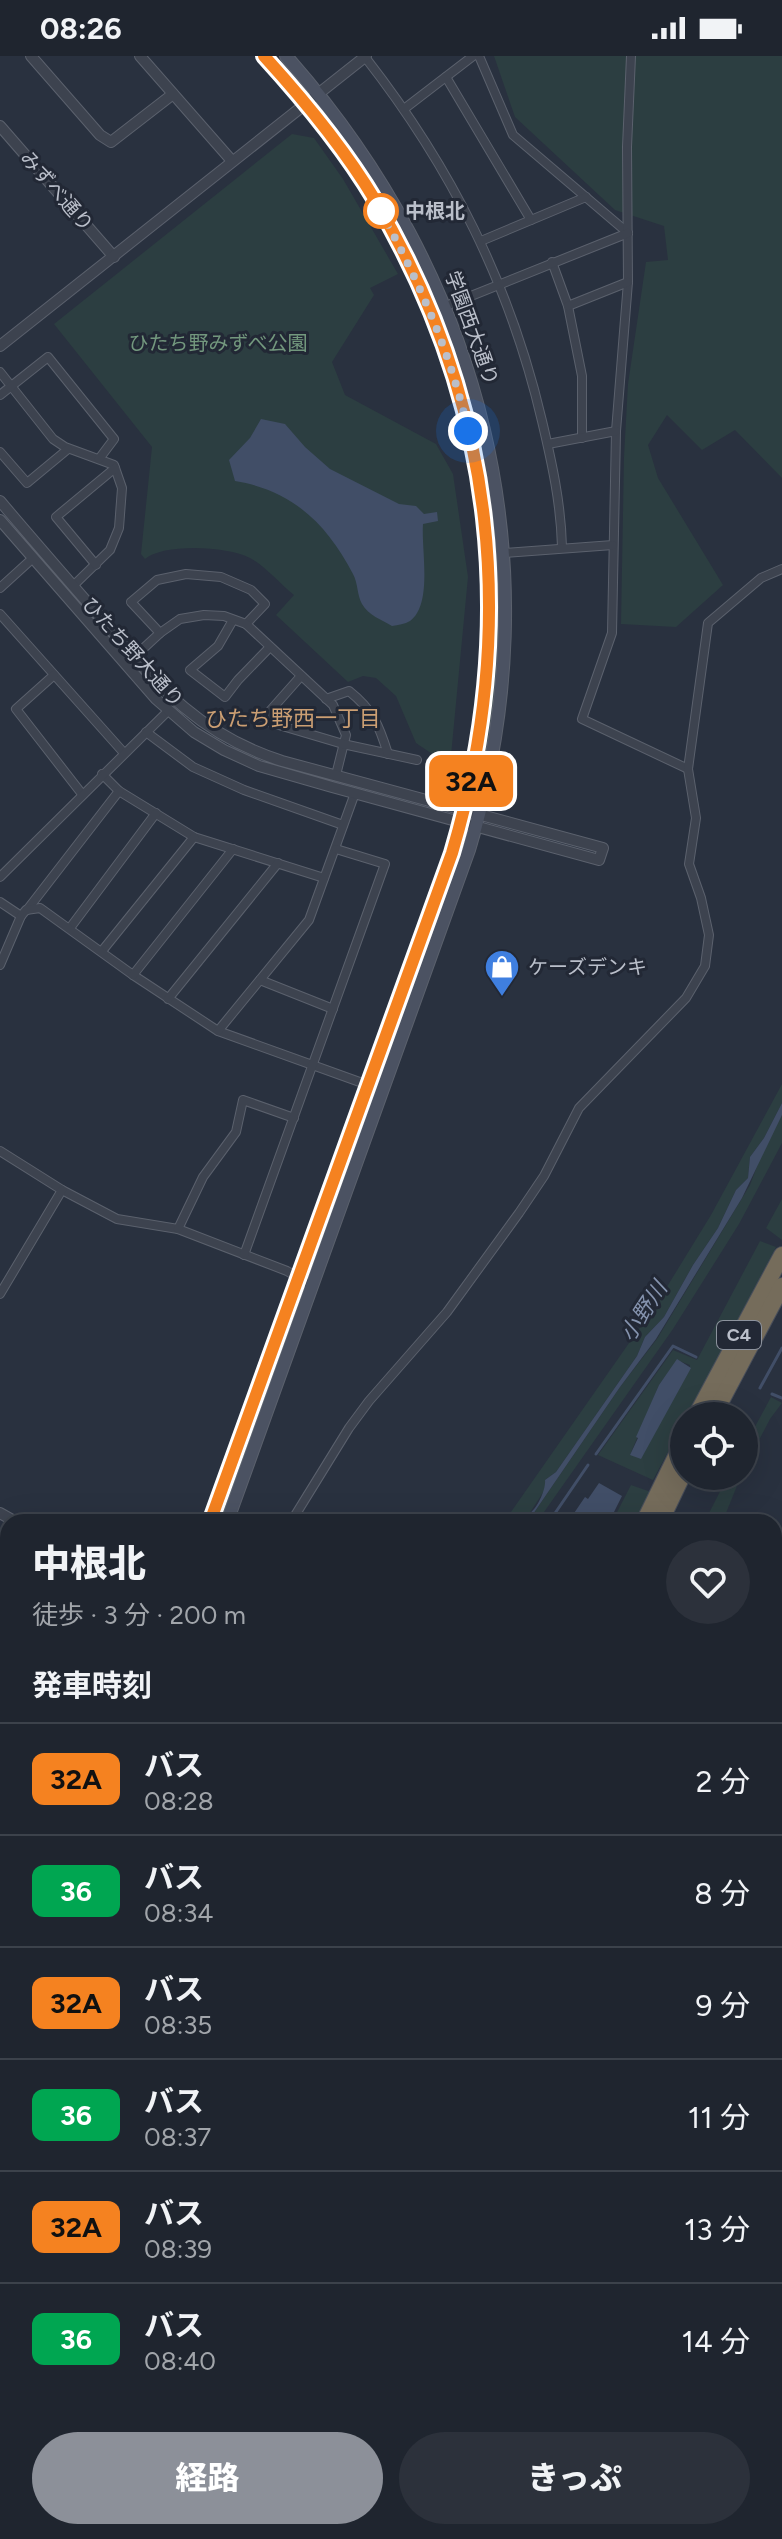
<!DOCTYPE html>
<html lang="ja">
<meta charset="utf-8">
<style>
:root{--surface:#1f252f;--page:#2c313b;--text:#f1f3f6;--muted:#a1a5aa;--line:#3c424b;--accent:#8c9099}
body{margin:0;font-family:Figtree,"Noto Sans JP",sans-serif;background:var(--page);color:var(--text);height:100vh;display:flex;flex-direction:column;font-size:30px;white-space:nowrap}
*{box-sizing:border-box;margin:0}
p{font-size:26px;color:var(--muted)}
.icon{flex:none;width:44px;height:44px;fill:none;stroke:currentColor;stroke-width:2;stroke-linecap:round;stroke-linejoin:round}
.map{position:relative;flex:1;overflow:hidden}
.drawer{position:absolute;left:0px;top:1458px;width:782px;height:1026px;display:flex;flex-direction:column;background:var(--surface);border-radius:24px 24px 0 0;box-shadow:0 8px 32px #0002,0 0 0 2px var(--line)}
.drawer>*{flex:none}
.badge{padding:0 16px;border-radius:12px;font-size:28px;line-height:52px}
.controls{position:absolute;left:670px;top:1346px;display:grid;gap:16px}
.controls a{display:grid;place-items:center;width:88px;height:88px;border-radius:50%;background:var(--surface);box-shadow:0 8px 32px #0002,0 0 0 2px var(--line);font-size:40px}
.you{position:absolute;width:40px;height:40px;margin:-20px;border:6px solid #fff;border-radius:50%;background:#1a73e8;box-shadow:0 0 0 12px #1a73e833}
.map>.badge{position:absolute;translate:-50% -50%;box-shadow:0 0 0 4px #fff}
h2{padding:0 32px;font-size:30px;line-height:72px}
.round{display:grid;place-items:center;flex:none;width:84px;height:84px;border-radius:42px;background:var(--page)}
.summary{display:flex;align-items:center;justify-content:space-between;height:136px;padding:0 32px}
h1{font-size:38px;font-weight:800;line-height:60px}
.button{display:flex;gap:16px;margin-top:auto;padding:16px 32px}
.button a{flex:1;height:92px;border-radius:48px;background:var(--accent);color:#fff;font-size:32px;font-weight:800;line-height:92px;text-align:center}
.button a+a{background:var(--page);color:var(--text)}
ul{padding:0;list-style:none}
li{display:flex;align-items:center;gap:24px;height:112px;padding:0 32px;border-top:2px solid var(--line)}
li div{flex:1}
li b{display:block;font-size:30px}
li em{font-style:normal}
li .badge{min-width:88px;font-weight:700;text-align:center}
.status{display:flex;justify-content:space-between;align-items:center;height:56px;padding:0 40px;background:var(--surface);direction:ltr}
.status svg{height:22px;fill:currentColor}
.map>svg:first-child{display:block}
.green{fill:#2c3e41;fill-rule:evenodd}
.water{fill:#414e67}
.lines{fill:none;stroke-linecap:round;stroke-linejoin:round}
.stream{stroke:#414e67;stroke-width:3}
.minor-casing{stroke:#5b616d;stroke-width:10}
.tertiary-casing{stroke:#5b616d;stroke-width:12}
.secondary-casing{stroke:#5b616d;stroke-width:14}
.motorway-casing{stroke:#484e5a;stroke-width:18}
.minor{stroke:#3d434f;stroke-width:8}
.tertiary{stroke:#3d434f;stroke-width:10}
.secondary{stroke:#4b5262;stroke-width:12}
.motorway{stroke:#756c5b;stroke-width:16}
.line-casing{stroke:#fff;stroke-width:18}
.line{stroke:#f58220;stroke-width:12}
.walk{stroke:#babfca;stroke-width:8;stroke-dasharray:0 14.4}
.stop-dot{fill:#fff;stroke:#f58220;stroke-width:4}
.labels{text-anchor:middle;stroke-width:6;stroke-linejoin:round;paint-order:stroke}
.shield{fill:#222835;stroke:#8c929d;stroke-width:2}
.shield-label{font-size:18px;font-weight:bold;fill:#babfca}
.street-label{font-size:20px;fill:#babfca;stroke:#222835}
.stop-label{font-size:20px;font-weight:bold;fill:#babfca;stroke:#222835;text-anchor:start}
.park-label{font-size:20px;fill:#73987e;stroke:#222835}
.poi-label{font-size:20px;fill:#babfca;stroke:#222835;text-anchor:start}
.neighbourhood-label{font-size:22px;fill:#cc9f73;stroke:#222835}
.water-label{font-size:22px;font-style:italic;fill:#8593ae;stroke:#222835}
</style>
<div class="status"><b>08:26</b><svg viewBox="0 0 49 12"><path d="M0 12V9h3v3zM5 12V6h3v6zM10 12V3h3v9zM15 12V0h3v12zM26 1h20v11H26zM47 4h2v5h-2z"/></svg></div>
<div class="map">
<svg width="782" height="2483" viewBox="0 0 782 2483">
<rect width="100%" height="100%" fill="#29313f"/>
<g class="green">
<polygon points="494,0 782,0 782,422 735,374 702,394 667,359 648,389 658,422 723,529 676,571 621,568 624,401 628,328 646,206 668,204 664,170 615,154 515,61"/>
<path d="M292,78L314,82L343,123L398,218L370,232L374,239L332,306L345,339L436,388L453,418L468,521L450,710L416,687L396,640L376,622L363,620L348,626L276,559L294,539C280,528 265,510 250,502C227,490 164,487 145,503L141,498L152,391L54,268Z"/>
<path d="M351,93C377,125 392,155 410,191C437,243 462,297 477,354C507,470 510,610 478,726L476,725C501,579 502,441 452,300C444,276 430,252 418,229C397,183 375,138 351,93Z"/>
<polygon points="461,797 463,799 322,1191 305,1221 429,872 445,842"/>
<polygon points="782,1028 782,1047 764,1082 750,1101 748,1122 736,1134 718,1172 693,1209 664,1261 645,1281 637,1300 556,1416 545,1424 546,1432 529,1458 521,1461 518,1466 504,1466 657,1247 711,1159"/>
<polygon points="782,1059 782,1087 739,1168 673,1273 537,1466 522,1466 531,1461 620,1331 657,1283 750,1129 762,1097"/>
<polygon points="782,1143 782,1184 766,1172"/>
<path d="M760,1185L776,1191L687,1360H684V1366L653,1424L598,1399L673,1294L697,1304ZM677,1304L690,1309V1312L670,1346L630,1399L659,1329Z"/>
<polygon points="305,1232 222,1466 215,1466 289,1262 297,1251"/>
<polygon points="771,1341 782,1347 770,1363 744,1413 744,1391"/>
<polygon points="728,1420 741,1420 724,1462 709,1457"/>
<polygon points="631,1429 651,1436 636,1466 612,1466"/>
<polygon points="774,1938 778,1946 782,1944 782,2034 774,2025"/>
<polygon points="774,2145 782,2147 782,2176 774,2187"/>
<polygon points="0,2151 8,2153 8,2293 0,2293"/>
<polygon points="0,2356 8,2357 8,2404 0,2401"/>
<polygon points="774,2433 782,2441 782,2483 512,2483 508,2476 774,2476"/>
<polygon points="8,2440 8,2476 52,2476 54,2483 0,2483 0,2444 5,2445"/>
<polygon points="402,2476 442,2476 441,2483 401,2483"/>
</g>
<g class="water">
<path d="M261,363L285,368L305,391L330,413L399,448L416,450L424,458L437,456L438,465L423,468C421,494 433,548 410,565C405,568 398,569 392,570C382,564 368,559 362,548C357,539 358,527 353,518C327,468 292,434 235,425L229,404L250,382Z"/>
<path d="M782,1047V1059L742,1142L656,1283L620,1331L531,1461L518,1466C521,1462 526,1461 530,1457C538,1451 546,1433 545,1424L556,1416L637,1300L645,1281L664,1261L693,1209L718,1172L736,1134L748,1122L750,1101L764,1082Z"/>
<polygon points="677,1303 691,1312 641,1403 630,1399 638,1382 636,1381 659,1329"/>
<polygon points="599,1427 622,1440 609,1466 568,1466 585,1441 588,1443"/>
</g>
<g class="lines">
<g class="stream">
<polyline points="760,1332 782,1292"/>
<polyline points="772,1338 782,1342"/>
<polyline points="596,1398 673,1290 696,1301"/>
<polyline points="549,1466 588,1409"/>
<polyline points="774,2286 782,2294"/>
<polyline points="0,2352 8,2353"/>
<polyline points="292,2476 293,2483"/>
<polyline points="332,2476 332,2483"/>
</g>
<defs>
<g id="minor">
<polyline points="479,0 513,79 628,177"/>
<polyline points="631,0 627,91 628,226 616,375 612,577 582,663 688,713"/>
<path d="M365,1C451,111 510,228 542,365C552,407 561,448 562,491"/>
<polyline points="446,21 531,164"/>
<polyline points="404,53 473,0"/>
<polyline points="481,185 586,141"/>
<polyline points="552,206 568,250 582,320 582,382"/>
<polyline points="446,250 628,177"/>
<polyline points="568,250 628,226"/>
<polyline points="0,316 53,383 65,391 114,409 122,432 119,472 110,494 73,530"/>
<polyline points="0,339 48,301 114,383 99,403"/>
<polyline points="548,388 616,375"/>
<polyline points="0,396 27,427 68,393"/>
<polyline points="504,497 613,489"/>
<polyline points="96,509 56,461 115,412"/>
<polyline points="0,532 33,502"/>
<polyline points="0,558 124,697"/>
<polyline points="233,564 218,590 190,614 225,641 238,624 270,591"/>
<polyline points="160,577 131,546 157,524 186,518 221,521 251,534 265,548 246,568"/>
<polyline points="134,601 160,577 180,563 204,559 224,560 246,568 333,649 346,679 336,719"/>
<polyline points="54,619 16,653 82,738"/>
<polyline points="301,620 262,664 343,688 417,704"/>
<path d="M326,643L349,635C373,654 379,669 388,698"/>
<polyline points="146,676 193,711 244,734 343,769"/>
<polyline points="102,718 119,735 194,781 324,822"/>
<polyline points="0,821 168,655"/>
<polyline points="0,846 21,860"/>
<polyline points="27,854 119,735"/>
<polyline points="70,872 156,757"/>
<polyline points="102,895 194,781"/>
<polyline points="0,909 21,860 26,854 40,852 133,919 218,975 368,1029"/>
<polyline points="133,919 233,793"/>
<polyline points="260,924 333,953"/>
<polyline points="168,943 278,807"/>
<polyline points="218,975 309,864 355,737"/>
<polyline points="0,1095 62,1134 117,1163 178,1173 287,1215 312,1230"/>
<polyline points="178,1173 203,1121 236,1076 243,1044 294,1062"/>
<polyline points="244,1199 385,808 336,793"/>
<polyline points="0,1238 62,1134"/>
<polyline points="291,1466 349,1372 369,1345 447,1256 519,1157 544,1120 579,1052 686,942 705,910 709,879 701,842 689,808 696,762 688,713 708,567 761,522 782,513"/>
<polyline points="774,1845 782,1851"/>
<polyline points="0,1911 8,1914"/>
<polyline points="774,2083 782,2088"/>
<polyline points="774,2222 782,2214"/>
<polyline points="774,2321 782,2329"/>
<polyline points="348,2483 348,2476"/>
<polyline points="388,2483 388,2476"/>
<polyline points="687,2483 688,2476"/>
</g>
<g id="tertiary">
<polyline points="31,0 100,79 111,86 173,38"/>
<polyline points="140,0 232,105"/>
<polyline points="0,70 114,201"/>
<polyline points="0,290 366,0"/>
<path d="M0,445C33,484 67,523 101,562C157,628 195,677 282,705L603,792L599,804L332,731L259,710L224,694L194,676L156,643L0,464"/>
<polyline points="0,1457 16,1466"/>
<polyline points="774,2262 782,2271"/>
</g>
<g id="secondary">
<path d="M210,1466L452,797C518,571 496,348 375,144C344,92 305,45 264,0"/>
<path d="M227,1466L469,794C556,508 482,221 286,0"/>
<polyline points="774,1879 782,1874"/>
<polyline points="0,2048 8,2025"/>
<polyline points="0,2095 8,2072"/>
<polyline points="500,2476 505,2483"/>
</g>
<g id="motorway">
<polyline points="696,1360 782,1199"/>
<polyline points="713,1360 782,1230"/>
<polyline points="644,1466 684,1384"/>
<polyline points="660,1466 684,1416"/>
<polyline points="361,2483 361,2476"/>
<polyline points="375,2483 376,2476"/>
</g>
</defs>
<use href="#minor" class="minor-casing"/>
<use href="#tertiary" class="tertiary-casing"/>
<use href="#secondary" class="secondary-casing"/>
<use href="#motorway" class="motorway-casing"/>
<use href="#minor" class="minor"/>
<use href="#tertiary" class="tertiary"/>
<use href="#secondary" class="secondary"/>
<use href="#motorway" class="motorway"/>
</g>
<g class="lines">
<defs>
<path id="line" d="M210,1466L452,797C519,571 496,348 375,144C344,92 305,45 264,0"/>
</defs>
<use href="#line" class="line-casing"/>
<use href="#line" class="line"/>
<path class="walk" d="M381,155L374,143C415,217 450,292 468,375"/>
</g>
<defs>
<symbol id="shop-pin" viewBox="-11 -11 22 30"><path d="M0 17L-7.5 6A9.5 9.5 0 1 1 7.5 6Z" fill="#3f7fe0" stroke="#222835"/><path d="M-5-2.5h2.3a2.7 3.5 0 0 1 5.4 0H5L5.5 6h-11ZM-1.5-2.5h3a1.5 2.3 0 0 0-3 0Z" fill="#fff"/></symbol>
</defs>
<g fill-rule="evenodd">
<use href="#shop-pin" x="482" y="891" width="40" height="54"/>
</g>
<circle class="stop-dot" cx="381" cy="155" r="16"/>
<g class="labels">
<rect class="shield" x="717" y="1265" width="44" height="28" rx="6"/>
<g class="shield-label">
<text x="739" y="1285">C4</text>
</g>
<g class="street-label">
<text transform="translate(57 135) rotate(49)" y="7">みずべ通り</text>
<text transform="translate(472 272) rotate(70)" y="7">学園西大通り</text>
<text transform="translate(133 596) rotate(48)" y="7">ひたち野大通り</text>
</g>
<g class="stop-label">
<text x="405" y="162">中根北</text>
</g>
<g class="park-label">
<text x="218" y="294">ひたち野みずべ公園</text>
</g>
<g class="poi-label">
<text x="528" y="918">ケーズデンキ</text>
</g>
<g class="neighbourhood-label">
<text x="293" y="670">ひたち野西一丁目</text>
</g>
<g class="water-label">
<text transform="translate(643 1255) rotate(-57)" y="8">小野川</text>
</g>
</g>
</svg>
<div class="controls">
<a><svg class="icon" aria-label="locate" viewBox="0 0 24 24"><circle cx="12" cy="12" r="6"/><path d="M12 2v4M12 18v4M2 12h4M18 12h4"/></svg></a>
</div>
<div class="you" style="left:468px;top:375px"></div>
<b class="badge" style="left:471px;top:725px;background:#f58220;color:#111">32A</b>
<section class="drawer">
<div class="summary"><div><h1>中根北</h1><p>徒歩 · 3 分 · 200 m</p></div><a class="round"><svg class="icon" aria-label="heart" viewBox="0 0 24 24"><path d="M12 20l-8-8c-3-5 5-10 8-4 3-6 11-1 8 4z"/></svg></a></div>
<h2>発車時刻</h2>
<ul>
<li><span class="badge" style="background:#f58220;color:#111">32A</span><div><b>バス</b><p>08:28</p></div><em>2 分</em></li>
<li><span class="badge" style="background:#00a651;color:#fff">36</span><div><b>バス</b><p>08:34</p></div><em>8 分</em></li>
<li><span class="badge" style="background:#f58220;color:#111">32A</span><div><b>バス</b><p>08:35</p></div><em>9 分</em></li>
<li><span class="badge" style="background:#00a651;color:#fff">36</span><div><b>バス</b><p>08:37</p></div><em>11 分</em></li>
<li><span class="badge" style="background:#f58220;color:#111">32A</span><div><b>バス</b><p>08:39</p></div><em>13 分</em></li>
<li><span class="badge" style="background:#00a651;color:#fff">36</span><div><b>バス</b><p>08:40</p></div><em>14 分</em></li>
</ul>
<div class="button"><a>経路</a><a>きっぷ</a></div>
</section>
</div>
